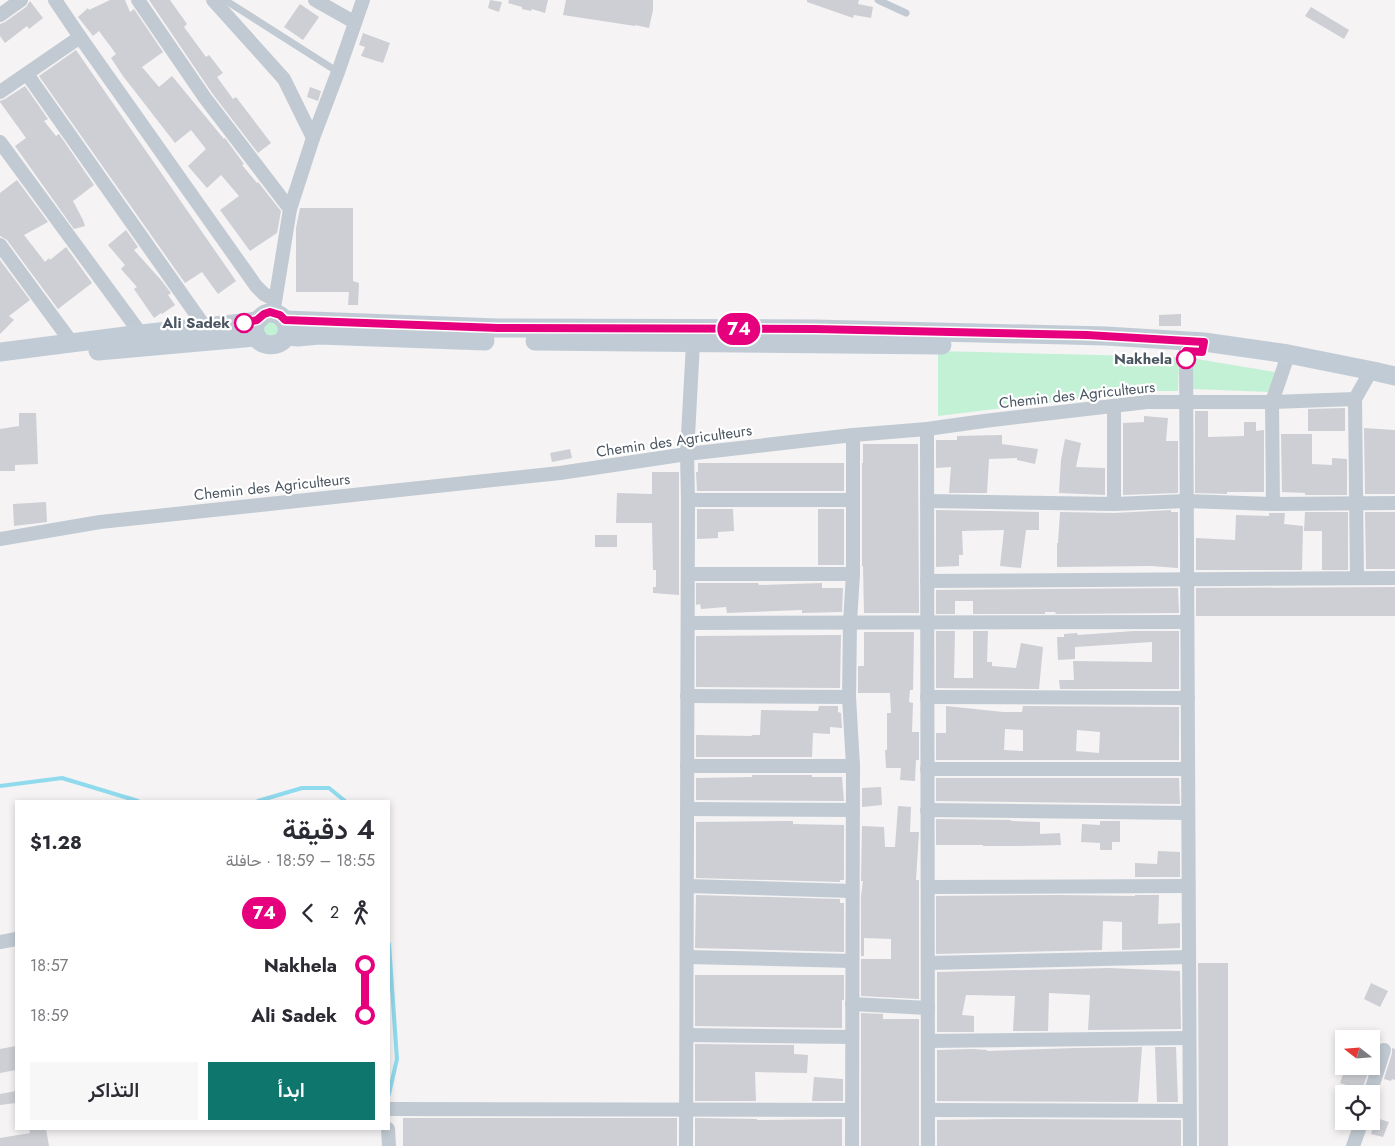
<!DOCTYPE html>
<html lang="ar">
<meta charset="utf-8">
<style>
:root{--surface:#fff;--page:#f7f7f7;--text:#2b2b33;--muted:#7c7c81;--accent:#0f766e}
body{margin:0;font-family:Jost,Vazirmatn,sans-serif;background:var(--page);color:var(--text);direction:rtl;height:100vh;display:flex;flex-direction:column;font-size:19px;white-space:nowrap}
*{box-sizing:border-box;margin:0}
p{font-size:16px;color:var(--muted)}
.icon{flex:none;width:28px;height:28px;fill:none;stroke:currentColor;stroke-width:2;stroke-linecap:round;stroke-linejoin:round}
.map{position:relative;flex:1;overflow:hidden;direction:ltr}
.sheet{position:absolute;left:15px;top:800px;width:375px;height:330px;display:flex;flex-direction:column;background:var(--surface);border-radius:0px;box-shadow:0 2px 8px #0003;direction:rtl}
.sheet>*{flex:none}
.badge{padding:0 10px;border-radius:16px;font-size:18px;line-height:32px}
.needle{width:32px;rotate:287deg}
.tools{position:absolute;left:1335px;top:1030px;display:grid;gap:10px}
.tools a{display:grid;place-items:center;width:45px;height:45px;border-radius:0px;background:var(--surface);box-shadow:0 2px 8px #0003;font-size:25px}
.map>.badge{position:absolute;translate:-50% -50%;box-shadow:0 0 0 2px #fff}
.legs{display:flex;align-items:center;gap:8px;height:55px;padding:0 15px;font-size:16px}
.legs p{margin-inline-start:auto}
.headline{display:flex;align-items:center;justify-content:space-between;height:85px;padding:0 15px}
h1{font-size:28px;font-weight:600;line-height:38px}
.button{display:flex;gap:10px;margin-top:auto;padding:10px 15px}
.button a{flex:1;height:58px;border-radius:0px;background:var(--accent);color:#fff;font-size:20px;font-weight:600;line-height:58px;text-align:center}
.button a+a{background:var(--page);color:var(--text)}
ul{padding:0 15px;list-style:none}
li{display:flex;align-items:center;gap:18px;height:50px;font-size:19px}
li i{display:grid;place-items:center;width:8px;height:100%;margin:0 6px;background:currentColor}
li i::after{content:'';width:12px;height:12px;margin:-6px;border:4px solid;border-radius:50%;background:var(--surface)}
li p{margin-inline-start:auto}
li:first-child i{background:linear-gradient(#0000 50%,currentColor 0)}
li:last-child i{background:linear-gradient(currentColor 50%,#0000 0)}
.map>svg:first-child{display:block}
.green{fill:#c3f1d5}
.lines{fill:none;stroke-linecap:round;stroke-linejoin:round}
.stream{stroke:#90daee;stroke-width:4}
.building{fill:#cdcfd5;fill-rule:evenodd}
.service{stroke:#c1cad2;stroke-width:7}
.minor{stroke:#c1cad2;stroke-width:14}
.secondary{stroke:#c1cbd6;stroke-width:19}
.line-1-casing{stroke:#fff;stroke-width:11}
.line-1{stroke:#e6007e;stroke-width:8}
.stop-1-dot{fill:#fff;stroke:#e6007e;stroke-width:2.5}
.labels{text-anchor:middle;stroke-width:4.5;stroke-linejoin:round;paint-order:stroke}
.stop-label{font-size:15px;font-weight:bold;fill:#4a5661;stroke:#fff;text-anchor:end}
.street-label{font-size:15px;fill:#4a5661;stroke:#fff}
</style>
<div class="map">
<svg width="1395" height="1146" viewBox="0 0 1395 1146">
<rect width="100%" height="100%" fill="#f5f3f3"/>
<g class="green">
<polygon points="276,317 280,335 265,335 262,324"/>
<polygon points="938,351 1179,357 1178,391 1141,391 938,416"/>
<polygon points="1191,358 1275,372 1270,392 1192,389"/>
</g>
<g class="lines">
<g class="stream">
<polyline points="0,786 62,778 138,801"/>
<polyline points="258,801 302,788 329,788 345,801"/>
<polyline points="389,944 397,1059 389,1094"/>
</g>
</g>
<g class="building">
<polygon points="110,0 125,0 130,12 134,9 163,52 142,67 159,87 172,76 224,139 225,138 244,164 242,165 257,183 258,182 281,211 277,233 250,251 220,210 239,196 221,175 207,188 188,166 206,149 191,130 175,143 123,76 111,58 116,54 99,31 93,36 78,17 88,8 89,10"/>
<polygon points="149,0 170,0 187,24 184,27 206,57 209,55 223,73 217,77 233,99 236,97 271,143 258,153 212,93"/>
<polygon points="490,0 502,2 499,12 488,8"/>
<polygon points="509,0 548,0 545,13 532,9 531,11 522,9 522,7 508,3"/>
<polygon points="566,0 653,0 653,10 649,28 635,25 635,26 563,15"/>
<polygon points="807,0 859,0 858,4 873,7 871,18 854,15 853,18 807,2"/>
<polygon points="30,1 43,18 29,29 27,26 5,43 0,36 0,24 5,22 26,7"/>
<polygon points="300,4 319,17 303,40 284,27"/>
<polygon points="1311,7 1349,30 1344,39 1305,16"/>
<polygon points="363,33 390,43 383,63 361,56 365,47 359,45"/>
<polygon points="76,50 236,281 218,294 202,272 185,283 39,76"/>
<polygon points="25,86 48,119 44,121 56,136 59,134 94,185 73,201 83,220 85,226 74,229 15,146 26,138 0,102 0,101 5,99"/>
<polygon points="310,87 321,91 318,101 307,97"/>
<polygon points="17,180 48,222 24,235 45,262 49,258 50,260 66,247 92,283 58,309 7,240 0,236 0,193"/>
<polygon points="300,208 353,208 353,281 359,283 358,305 348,305 349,292 296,292 296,228"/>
<polygon points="126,230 138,247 134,250 161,280 171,293 168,295 175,305 162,314 161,313 154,318 134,289 137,287 121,269 125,265 108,245"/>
<polygon points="0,260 30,300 9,316 14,320 0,334"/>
<polygon points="1181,314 1181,326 1159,326 1159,315"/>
<polygon points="1345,408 1345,431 1308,431 1308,409"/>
<polygon points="1195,411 1208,411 1208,437 1244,436 1244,422 1256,422 1256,431 1264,430 1264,492 1227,492 1227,494 1195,493"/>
<polygon points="19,413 36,413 38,464 15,465 15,471 0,471 0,429 19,426"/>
<polygon points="1144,416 1168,418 1166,441 1178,441 1178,493 1123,495 1123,423 1144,422"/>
<polygon points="1364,428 1395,430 1395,494 1365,494"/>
<polygon points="1281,434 1312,434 1312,464 1332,465 1332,458 1347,459 1347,495 1305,495 1305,493 1282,492"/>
<polygon points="1002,435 1002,444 1038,449 1035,464 1017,460 1017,458 989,459 987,493 949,493 951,467 936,468 936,440 957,440 957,436"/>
<polygon points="1065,439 1081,443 1076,467 1105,468 1105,495 1059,493 1061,460"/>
<polygon points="863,444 918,444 919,613 864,613 863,566 862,566 862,463 863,463"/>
<polygon points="570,449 572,458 552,462 550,453"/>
<polygon points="698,463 844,463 844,491 697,491 696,472 698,472"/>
<polygon points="652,472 679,472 679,595 653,593 653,587 656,587 656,570 653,570 652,523 616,523 617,493 652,494"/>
<polygon points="46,502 47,522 14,526 13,504"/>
<polygon points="697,509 733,509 734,531 718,532 718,538 697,539"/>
<rect x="818" y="509" width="26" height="56"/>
<polygon points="936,510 1039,512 1039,530 1026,530 1021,568 1000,566 1004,530 962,531 963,555 959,555 959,566 936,567"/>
<polygon points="1171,510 1171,512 1178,512 1178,568 1151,566 1057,567 1057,543 1058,543 1060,512 1114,513"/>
<polygon points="1305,512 1348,512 1348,570 1322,570 1322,531 1304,531"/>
<polygon points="1365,512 1395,512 1395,569 1366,569"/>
<polygon points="1269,513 1285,513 1284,524 1303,526 1302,570 1196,570 1196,538 1235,540 1236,515 1269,516"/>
<rect x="595" y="535" width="22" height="12"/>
<polygon points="696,583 758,583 759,585 822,583 822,588 843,588 842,612 802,613 802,610 727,613 726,607 701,609 700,604 696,605"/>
<polygon points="1395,587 1395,616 1196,616 1196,588"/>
<polygon points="1178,588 1179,613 1056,614 1055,612 1045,612 1045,614 973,614 973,601 955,601 955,614 936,614 936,590"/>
<polygon points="936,631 955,631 954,678 973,678 973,631 988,631 987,662 992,662 992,666 1016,668 1021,643 1043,647 1039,689 936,688"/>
<polygon points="1134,631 1179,631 1179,689 1060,689 1059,680 1074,680 1073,661 1152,662 1152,642 1075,647 1075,659 1058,660 1057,637 1064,637 1064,634 1077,633 1078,635"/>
<polygon points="864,632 914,632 913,690 910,690 909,702 913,703 912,732 919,732 919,760 916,760 915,781 900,780 901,768 886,768 885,750 887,750 887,713 891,713 890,693 858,693 858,666 864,666"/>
<polygon points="841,635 840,688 696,687 696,636"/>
<polygon points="819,706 838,706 838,712 841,713 842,728 830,727 830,734 813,733 812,757 696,757 696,735 752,736 752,735 760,735 761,710 818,711"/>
<path d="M946,706L1003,712H1022L1023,706L1179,707V760H936V733H946ZM1005,729L1023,730V751L1004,750ZM1077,730L1100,732L1099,753L1076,751Z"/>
<polygon points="752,775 812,775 812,777 842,777 844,801 696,800 696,778 752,777"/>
<polygon points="936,778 1179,778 1180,804 936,801"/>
<polygon points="881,787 882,805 862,807 862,788"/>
<polygon points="898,806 911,807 910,832 919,832 916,880 919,880 919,999 861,996 861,959 891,959 891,939 864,938 864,956 861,956 861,896 863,881 861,881 862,826 884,827 885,847 895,847"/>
<polygon points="936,819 1011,820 1011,821 1040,822 1040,834 1060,833 1061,845 1021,846 983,846 983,845 936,845"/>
<polygon points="793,821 793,824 844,825 844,880 840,880 840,882 696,878 696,822"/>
<polygon points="1100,821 1120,821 1120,842 1112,842 1112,850 1100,850 1100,843 1081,842 1082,824 1100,825"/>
<polygon points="1158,851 1180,852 1180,877 1135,877 1135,863 1157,864"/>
<polygon points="696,895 840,899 840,903 844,903 844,952 695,948"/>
<polygon points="1059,895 1135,896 1135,895 1159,895 1158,924 1180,923 1180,948 1122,950 1122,922 1103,921 1102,950 936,954 936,896"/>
<polygon points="1198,963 1228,963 1228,1146 1199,1146"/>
<polygon points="1109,968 1180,971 1181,1029 1088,1030 1090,995 1049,993 1048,1031 1013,1031 1015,996 966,995 962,1015 974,1016 974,1032 937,1032 937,972"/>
<polygon points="695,975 844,975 844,1000 842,1000 842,1028 695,1026"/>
<polygon points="1371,983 1388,991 1380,1007 1364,999"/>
<polygon points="861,1013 883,1014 883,1019 919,1019 919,1146 861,1146"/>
<polygon points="1371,1041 1378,1043 1376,1047 1371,1061"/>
<polygon points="695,1044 794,1045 794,1054 808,1055 807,1073 755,1072 756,1101 695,1101"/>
<polygon points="16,1046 16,1070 0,1073 0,1049"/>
<polygon points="1142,1047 1138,1102 937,1101 937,1050 973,1049 987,1050 987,1051 1075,1048"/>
<polygon points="1155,1047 1176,1047 1178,1102 1157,1102"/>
<polygon points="1392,1048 1395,1049 1395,1080 1392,1079 1391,1081 1384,1079 1392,1053"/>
<polygon points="1346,1066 1370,1066 1362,1090 1340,1083"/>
<polygon points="814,1077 843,1079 843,1101 812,1101"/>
<polygon points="16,1091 16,1103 0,1105 0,1094"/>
<rect x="403" y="1118" width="274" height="28"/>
<polygon points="695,1118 757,1119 757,1120 842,1119 842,1146 695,1146"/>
<polygon points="1376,1118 1389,1122 1383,1137 1371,1134"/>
<polygon points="1005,1119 1181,1120 1181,1146 937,1146 937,1120"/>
<polygon points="29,1129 46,1129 49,1146 0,1146 0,1138 30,1133"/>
</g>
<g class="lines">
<g class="service">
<polyline points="225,0 338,72"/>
<polyline points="878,0 906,13"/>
</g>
<g class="minor">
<polyline points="55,0 80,37 256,286 264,294 275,300"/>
<polyline points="138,0 205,98 290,209"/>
<polyline points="213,0 284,79 313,138"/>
<polyline points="315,0 354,22"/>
<polyline points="0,15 21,0"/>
<polyline points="27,74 205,327"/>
<polyline points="0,92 80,37"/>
<polyline points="0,142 141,334"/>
<polyline points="0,245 72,343"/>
<polyline points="274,308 290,209 313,138 338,72 363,0"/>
<polyline points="1186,351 1190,1146"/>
<polyline points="927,429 928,1146"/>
<polyline points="688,500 853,500"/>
<polyline points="927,501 1114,504 1187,501 1273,504 1395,503"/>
<polyline points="1114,504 1114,406"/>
<polyline points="1273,504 1272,402 1286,361"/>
<polyline points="0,539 100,522 560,473 687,454 853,435 927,429 984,421 1147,402 1272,402 1355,399"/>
<polyline points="688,574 853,574"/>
<polyline points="1357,578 1355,399 1368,376"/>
<polyline points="927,581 1395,578"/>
<polyline points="688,623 1187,622"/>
<polyline points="687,696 849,697"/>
<polyline points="927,697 1188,698"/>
<polyline points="687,766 853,766"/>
<polyline points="927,769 1188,769"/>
<polyline points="687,809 853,810"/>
<polyline points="927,810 1188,813"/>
<polyline points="687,886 852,891"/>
<polyline points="928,887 1188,886"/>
<polyline points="0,942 16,939"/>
<polyline points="687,957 852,961"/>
<polyline points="928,963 1189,957"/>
<polyline points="852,1004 928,1008"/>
<polyline points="687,1035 852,1037"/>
<polyline points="928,1041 1189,1038"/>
<polyline points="1370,1094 1384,1050"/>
<polyline points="389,1109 852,1110"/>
<polyline points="928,1110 1189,1111"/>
<polyline points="388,1129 389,1146"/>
<polyline points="686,1146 688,500 687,454 693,343"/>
<polyline points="852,1146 853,766 849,697 850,622 853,574 853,435"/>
<polyline points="1353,1146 1362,1121"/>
</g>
<g class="secondary">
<polyline points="285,320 498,328 815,329 1106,336 1204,342 1288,354 1373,371 1395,376"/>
<polyline points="286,336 298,337 319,335 485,341"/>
<polyline points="535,341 942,345"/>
<polyline points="98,351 257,337"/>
<path d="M0,352L141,334L242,323C247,322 254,322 258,320C262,317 264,312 271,313C278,313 283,317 286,323C297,352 243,353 257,320"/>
</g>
</g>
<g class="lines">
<defs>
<polyline id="line-1" points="244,323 257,320 264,314 270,312 280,315 285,320 498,328 815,329 1087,335 1204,342 1202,352 1186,351 1186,359"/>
</defs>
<use href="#line-1" class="line-1-casing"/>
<use href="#line-1" class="line-1"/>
</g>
<g class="stop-1-dot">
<circle cx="244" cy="323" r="9"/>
<circle cx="1186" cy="359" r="9"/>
</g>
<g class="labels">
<g class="stop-label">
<text x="230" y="328">Ali Sadek</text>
<text x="1172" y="364">Nakhela</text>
</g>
<g class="street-label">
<text transform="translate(1077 395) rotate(-6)" y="5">Chemin des Agriculteurs</text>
<text transform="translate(674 441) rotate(-8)" y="5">Chemin des Agriculteurs</text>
<text transform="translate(272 487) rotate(-6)" y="5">Chemin des Agriculteurs</text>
</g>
</g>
</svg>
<div class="tools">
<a><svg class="needle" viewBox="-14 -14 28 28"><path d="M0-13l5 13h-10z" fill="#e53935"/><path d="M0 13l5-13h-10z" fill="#7c7c81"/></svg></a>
<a><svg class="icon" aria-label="locate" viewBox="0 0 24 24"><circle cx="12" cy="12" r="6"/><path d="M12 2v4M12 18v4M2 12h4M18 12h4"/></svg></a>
</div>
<b class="badge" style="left:739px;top:329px;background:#e6007e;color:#fff">74</b>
<section class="sheet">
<div class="headline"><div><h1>4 دقيقة</h1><p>18:55 – 18:59 · حافلة</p></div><b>$1.28</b></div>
<div class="legs"><svg class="icon" aria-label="walk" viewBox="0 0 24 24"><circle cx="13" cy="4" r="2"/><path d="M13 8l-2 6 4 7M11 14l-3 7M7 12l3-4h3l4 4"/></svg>2<svg class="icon" aria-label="back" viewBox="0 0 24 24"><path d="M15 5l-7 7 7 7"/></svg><b class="badge" style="background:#e6007e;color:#fff">74</b></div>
<ul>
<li><i style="color:#e6007e"></i><b>Nakhela</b><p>18:57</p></li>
<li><i style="color:#e6007e"></i><b>Ali Sadek</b><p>18:59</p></li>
</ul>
<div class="button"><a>ابدأ</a><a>التذاكر</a></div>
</section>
</div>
